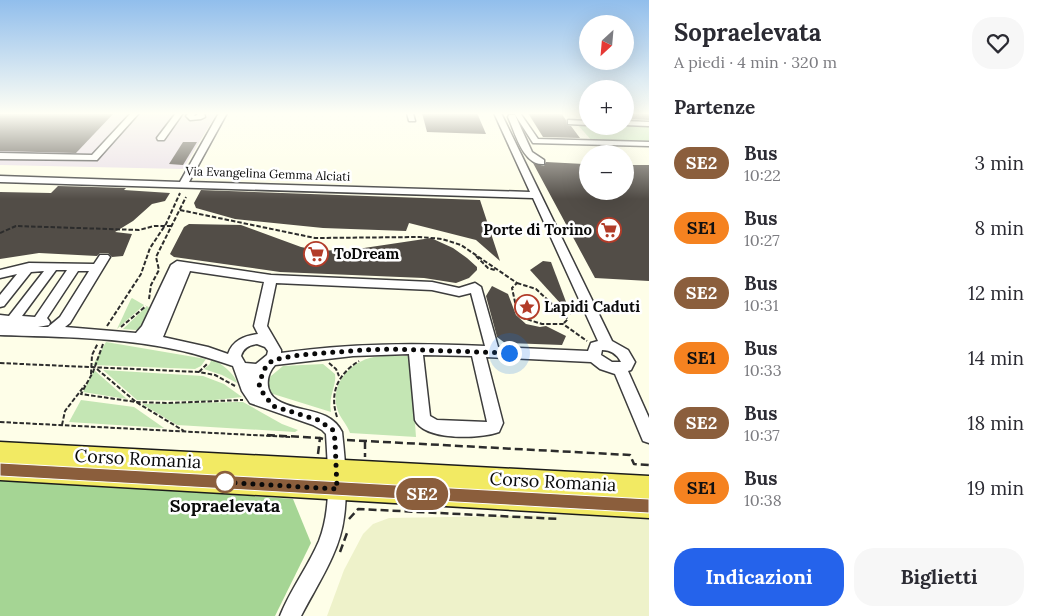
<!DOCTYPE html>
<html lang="it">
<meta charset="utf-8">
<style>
:root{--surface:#fff;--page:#f7f7f7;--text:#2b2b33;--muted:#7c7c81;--accent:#2563eb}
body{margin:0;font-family:Lora,serif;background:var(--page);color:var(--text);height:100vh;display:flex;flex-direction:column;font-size:19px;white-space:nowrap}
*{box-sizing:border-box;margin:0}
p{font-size:16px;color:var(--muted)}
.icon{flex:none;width:28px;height:28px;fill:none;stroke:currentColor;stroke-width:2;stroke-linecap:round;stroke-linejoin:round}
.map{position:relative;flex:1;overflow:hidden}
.details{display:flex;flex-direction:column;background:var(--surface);width:400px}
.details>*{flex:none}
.badge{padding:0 10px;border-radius:16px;font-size:18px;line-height:32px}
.needle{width:32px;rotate:206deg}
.fabs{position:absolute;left:579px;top:15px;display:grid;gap:10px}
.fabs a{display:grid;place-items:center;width:55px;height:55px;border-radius:50%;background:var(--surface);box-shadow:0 5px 20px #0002;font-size:25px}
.you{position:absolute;width:25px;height:25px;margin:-12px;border:4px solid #fff;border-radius:50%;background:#1a73e8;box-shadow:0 0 0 8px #1a73e833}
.map>.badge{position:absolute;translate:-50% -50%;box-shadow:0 0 0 2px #fff}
h2{padding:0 25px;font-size:19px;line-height:45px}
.round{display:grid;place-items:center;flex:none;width:52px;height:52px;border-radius:20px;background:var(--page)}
.summary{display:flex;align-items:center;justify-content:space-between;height:85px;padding:0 25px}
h1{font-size:24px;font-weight:800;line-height:38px}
.action{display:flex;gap:10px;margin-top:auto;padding:10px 25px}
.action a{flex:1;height:58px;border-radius:20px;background:var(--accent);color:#fff;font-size:20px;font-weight:800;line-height:58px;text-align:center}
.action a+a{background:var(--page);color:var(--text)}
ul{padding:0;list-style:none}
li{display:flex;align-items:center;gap:15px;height:65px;padding:0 25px}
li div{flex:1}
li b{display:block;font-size:19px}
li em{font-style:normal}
li .badge{min-width:55px;font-weight:700;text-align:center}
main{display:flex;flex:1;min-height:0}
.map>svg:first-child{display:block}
.industrial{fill:#e9dee8}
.farmland{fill:#eef2ca}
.green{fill:#c4e6b4}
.forest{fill:#a5d594}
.building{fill:#524d47}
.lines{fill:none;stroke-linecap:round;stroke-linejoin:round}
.minor-casing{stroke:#3d3d3d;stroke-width:3}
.major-casing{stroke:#1b1b1b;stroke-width:3}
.path-far1{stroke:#2c2c2c;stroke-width:2;stroke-dasharray:4.5 2;stroke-linecap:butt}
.path{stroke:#2c2c2c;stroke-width:2.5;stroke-dasharray:8 4;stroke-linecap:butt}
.minor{fill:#fff;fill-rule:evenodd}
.major{fill:#f2ea63;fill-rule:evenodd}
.line{fill:#8b5e3c;stroke:#fff}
.walk{stroke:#0a0a0a;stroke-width:5;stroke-dasharray:0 9}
.stop-dot{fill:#fff;stroke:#8b5e3c;stroke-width:2.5}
.labels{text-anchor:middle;stroke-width:5;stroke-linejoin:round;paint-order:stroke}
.far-street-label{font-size:12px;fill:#0a0a0a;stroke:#fff}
.poi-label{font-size:15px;font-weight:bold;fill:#0a0a0a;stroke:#fff;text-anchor:start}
.near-street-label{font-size:18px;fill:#0a0a0a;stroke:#fff}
.near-stop-label{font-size:18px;font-weight:bold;fill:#0a0a0a;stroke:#fff}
</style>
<main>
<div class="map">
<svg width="649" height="616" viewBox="0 0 649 616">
<rect width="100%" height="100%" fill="#fefee8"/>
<polygon class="industrial" points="0,113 217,113 183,169 0,165"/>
<polygon class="farmland" points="622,514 649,517 649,616 327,616 344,570 363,534 373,524 389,518"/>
<g class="green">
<polygon points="577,124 587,124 588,126 649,125 649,144 593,142"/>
<polygon points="132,298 144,305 117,329 131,299"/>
<polygon points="147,306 151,309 141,329 136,330 123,329"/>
<polygon points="106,342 206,359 201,366 195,369 93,365"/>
<path d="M410,356L416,437L350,433C347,424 339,417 337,408C330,384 351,361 374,357C386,355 398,356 410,356Z"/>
<path d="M212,359C221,363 236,375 237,383L222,375L204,369L209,365Z"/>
<path d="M323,364L335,374C337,385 328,396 331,412L270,393L265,381L283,366Z"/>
<polygon points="94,370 127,399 83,392"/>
<polygon points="103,370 203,376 224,384 242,397 206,401 137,400"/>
<polygon points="81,400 134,407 164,428 69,422"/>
<polygon points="236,402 243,402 282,424 298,430 295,432 177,425 142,404"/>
</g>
<polygon class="forest" points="0,478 293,499 311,543 275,616 0,616"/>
<g class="building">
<polygon points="0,113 114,113 76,153 0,151"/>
<polygon points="422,113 477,113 486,134 427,132"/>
<polygon points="528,113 561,113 566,120 567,125 571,126 580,138 543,137"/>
<polygon points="625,113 649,113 649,120 625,119"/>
<polygon points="183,142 197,142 183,165 169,164"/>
<polygon points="546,162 584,164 588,169 588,191 625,191 625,165 649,165 649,281 595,278 533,163 544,166"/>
<polygon points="58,186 126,188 124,190 170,193 165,201 152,204 133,221 115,232 132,234 123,256 112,257 108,253 100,253 97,256 39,253 0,259 0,192 51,193"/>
<polygon points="201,190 480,200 500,261 476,240 409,223 406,231 323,228 235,219 196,208 194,203"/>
<polygon points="189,224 241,225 301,247 321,251 364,248 431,238 453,248 467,258 477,267 477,270 469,278 456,283 424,278 280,272 174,257 170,254 184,227"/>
<polygon points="543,261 551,262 571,315 530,270"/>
<polygon points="492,286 508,294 516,315 526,324 540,327 546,326 566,336 562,345 505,343 497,337 486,296"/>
</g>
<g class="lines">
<defs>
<g id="minor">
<polygon points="131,113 139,113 97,160 0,159 0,153 92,155"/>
<polygon points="176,113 183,113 164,140 158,140 157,138"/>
<polygon points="189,113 196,113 194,116 197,115 198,113 204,113 205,117 201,119 190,120 186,116"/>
<path d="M219,113H227L189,182L530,192L494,113H501L612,341L628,350L635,362L631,370L628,371L649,418V443L643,441L615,374L600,369L591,362L486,357L503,423L499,432C480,439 425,441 415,420L409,354L353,356L275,365C266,375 264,391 277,400C297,413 330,407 342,432C345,460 348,489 344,517C340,552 317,585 301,616H280C290,590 308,567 319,541C332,508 328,469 326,434L322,430L313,425L250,403L242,391L233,366C215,360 197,354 178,350C120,337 59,337 0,335V325L38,326L0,325V315L9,316L44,271L31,272L4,306L0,307V295L17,274L0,278V270L29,263L94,264L100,255H108L110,257L70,323L65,327L136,333L142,326L171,265L177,261L271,275L432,282L459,288L475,283L481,287L498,347L588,351L591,343L598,341L533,198L0,182V176L180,182ZM56,270H67L35,317L22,316ZM78,271H89L60,317L48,327H38L49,325L50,322L47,318ZM190,271L264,282L254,326L258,334C244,336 233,340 228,354L208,347L163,337ZM276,283L432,290L459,296L471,293L485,346C416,343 349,343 281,353V350L267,326ZM257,344L265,347L268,351L267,355L256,364L245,363L241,356C243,348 249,345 257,344ZM602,350C611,350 617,354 621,362H612L601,355ZM423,355L472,356L487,422L437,420L430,416Z"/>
<polygon points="407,113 413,113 415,121 409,121"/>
<polygon points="514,113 520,113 538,139 649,142 649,146 533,143"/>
<path d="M509,115H515L532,152L544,160V164C523,166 515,132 508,117Z"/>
<polygon points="568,120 588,121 588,125 568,124"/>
<polygon points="625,121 649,122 649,126 625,125"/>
</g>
<polygon id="major" points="0,442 649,476 649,518 0,480"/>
</defs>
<use href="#minor" class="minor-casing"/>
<use href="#major" class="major-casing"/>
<g class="path-far1">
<polyline points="180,210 315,238 420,237 442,239 461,245 517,283 512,288 515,302 523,318 542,324 563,324 587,341"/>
<polyline points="0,233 16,226 139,230 154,226 172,226"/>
<polyline points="476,256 488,268 495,270"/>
<polyline points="517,283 536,289 568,319 563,324"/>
<polyline points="149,299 151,285 159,270 156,257 186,197"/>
<polyline points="107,326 141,274 150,248 166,224 180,193"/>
<polyline points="121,327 146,306"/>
<polyline points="103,344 93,372 81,394 136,402 166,403 243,400"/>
<polyline points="0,363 199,372 215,375 235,386"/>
<polyline points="329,363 336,369 339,376"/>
<polyline points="97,369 136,402 184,431"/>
<polyline points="199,372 208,363"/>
<polyline points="91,374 92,355 98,343"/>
<path d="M337,417C329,393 338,374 359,361"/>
<polyline points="0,422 292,437"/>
<polyline points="62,425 65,411 85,385"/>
</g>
<g class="path">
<polyline points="267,435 320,438"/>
<polyline points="347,440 630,455 634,464 649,465"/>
<polyline points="365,441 365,457"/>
<polyline points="318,454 320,438 323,439"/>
<polyline points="349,519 358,509 560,519"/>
<polyline points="340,552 347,533"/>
</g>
<use href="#minor" class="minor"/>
<use href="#major" class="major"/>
</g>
<linearGradient id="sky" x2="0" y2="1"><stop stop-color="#91beec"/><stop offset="0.57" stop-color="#fffff5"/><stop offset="1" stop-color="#fffff5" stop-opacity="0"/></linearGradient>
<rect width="649" height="199" fill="url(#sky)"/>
<polygon class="line" points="0,463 649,499 649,513 0,476"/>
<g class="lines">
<polyline class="walk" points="225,482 221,482 337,489 335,440 333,430 318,420 273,406 260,389 259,383 266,366 273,360 299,355 363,350 390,349 509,353"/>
</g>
<defs>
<symbol id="supermarket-ring" viewBox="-11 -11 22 22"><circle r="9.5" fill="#fff" stroke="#b23c29" stroke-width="1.5"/><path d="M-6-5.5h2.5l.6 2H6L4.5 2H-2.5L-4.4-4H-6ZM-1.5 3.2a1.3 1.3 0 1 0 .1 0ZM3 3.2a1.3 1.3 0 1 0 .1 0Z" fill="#b23c29"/></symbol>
<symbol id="sight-ring" viewBox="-11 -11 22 22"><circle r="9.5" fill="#fff" stroke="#b23c29" stroke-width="1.5"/><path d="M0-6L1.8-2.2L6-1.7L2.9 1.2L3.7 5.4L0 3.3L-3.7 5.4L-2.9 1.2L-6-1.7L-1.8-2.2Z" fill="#b23c29"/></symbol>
</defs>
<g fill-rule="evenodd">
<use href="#supermarket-ring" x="595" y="216" width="28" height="28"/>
<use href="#supermarket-ring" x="302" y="240" width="28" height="28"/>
<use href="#sight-ring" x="513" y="293" width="28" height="28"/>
</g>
<circle class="stop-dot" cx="225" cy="482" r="10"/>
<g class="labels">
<g class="far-street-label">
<text transform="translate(268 174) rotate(2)" y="4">Via Evangelina Gemma Alciati</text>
</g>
<g class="poi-label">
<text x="592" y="235" text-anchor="end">Porte di Torino</text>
<text x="334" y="259">ToDream</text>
<text x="544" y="312">Lapidi Caduti</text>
</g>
<g class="near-street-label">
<text transform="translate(138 459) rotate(3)" y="6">Corso Romania</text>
<text transform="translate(553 482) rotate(3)" y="6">Corso Romania</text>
</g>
<g class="near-stop-label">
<text x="225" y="512">Sopraelevata</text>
</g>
</g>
</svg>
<div class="fabs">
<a><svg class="needle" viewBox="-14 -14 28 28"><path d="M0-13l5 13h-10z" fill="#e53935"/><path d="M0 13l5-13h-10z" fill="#7c7c81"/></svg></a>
<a>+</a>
<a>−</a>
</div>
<div class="you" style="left:509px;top:353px"></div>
<b class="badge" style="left:422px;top:494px;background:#8b5e3c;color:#fff">SE2</b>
</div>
<section class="details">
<div class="summary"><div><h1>Sopraelevata</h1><p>A piedi · 4 min · 320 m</p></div><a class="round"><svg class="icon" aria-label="heart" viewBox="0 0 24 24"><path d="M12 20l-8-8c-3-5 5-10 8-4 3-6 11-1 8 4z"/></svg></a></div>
<h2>Partenze</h2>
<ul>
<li><span class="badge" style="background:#8b5e3c;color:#fff">SE2</span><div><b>Bus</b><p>10:22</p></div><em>3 min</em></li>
<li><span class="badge" style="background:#f58220;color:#111">SE1</span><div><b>Bus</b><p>10:27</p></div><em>8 min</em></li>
<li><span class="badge" style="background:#8b5e3c;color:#fff">SE2</span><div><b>Bus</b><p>10:31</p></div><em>12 min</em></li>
<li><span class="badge" style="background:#f58220;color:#111">SE1</span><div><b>Bus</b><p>10:33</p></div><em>14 min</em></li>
<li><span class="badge" style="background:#8b5e3c;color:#fff">SE2</span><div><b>Bus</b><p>10:37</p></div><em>18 min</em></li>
<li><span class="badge" style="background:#f58220;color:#111">SE1</span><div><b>Bus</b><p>10:38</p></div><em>19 min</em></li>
</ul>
<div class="action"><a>Indicazioni</a><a>Biglietti</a></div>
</section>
</main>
